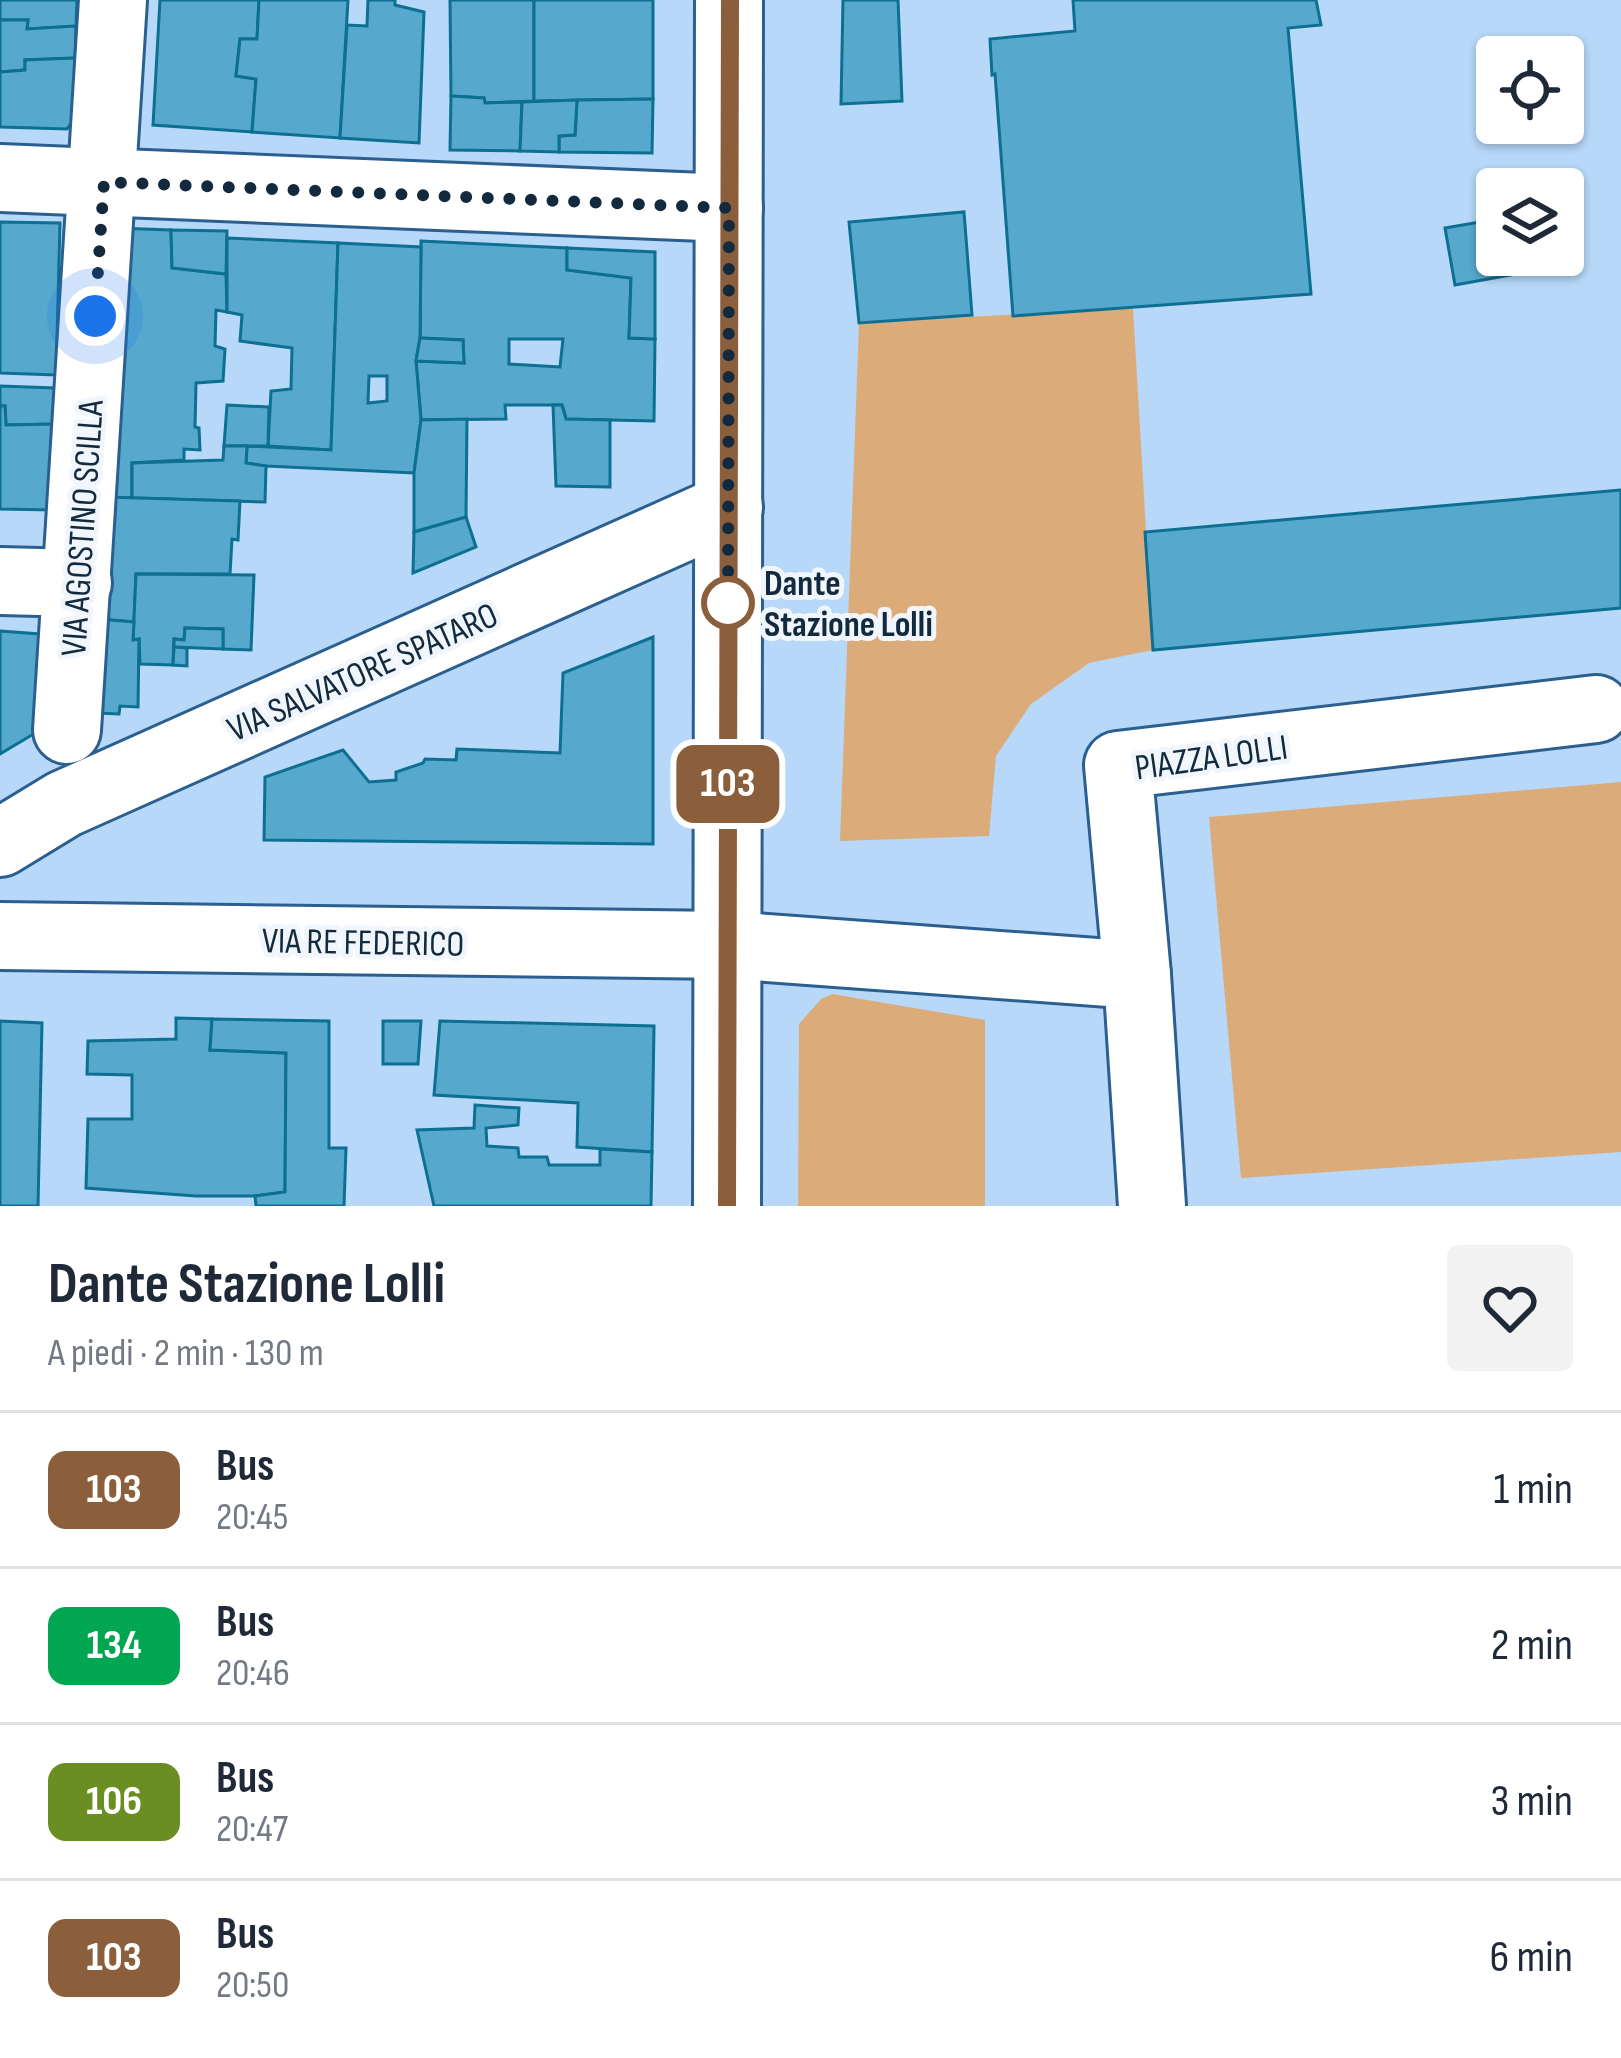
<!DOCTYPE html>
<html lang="it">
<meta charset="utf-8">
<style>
:root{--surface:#fff;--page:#f2f2f3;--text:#1f2937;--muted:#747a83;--line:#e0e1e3}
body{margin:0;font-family:"Sofia Sans Condensed",sans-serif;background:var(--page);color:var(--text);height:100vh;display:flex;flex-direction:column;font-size:45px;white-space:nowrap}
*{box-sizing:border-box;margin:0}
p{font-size:39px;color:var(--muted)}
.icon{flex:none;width:66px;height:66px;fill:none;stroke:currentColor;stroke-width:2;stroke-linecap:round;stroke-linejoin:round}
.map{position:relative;height:1206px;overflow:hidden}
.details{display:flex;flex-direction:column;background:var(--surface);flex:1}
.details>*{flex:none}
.badge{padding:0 24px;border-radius:18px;font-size:42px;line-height:78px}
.buttons{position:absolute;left:1476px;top:36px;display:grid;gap:24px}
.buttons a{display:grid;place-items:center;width:108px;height:108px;border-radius:12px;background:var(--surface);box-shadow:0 3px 9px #0004;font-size:60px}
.you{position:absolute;width:60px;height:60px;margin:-30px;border:9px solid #fff;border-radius:50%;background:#1a73e8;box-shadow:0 0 0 18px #1a73e833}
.map>.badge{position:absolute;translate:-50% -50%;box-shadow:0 0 0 6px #fff}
.round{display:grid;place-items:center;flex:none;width:126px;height:126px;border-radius:12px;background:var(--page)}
.headline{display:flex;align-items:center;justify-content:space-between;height:204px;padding:0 48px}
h1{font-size:57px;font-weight:700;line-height:90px}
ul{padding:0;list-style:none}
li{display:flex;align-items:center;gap:36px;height:156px;padding:0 48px;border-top:3px solid var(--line)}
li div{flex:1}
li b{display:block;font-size:45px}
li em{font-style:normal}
li .badge{min-width:132px;font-weight:700;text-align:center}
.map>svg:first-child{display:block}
.green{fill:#dbac79}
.building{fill:#56a9cd;stroke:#0d6f91;stroke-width:3;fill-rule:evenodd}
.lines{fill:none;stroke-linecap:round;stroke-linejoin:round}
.minor-casing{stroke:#2a5f8f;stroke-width:72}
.tertiary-casing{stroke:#2a5f8f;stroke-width:72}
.minor{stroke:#fff;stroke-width:66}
.tertiary{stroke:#fff;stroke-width:66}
.line-casing{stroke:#fff;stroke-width:27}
.line{stroke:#8b5e3c;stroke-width:18}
.walk{stroke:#13293e;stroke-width:12;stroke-dasharray:0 21.6}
.stop-dot{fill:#fff;stroke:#8b5e3c;stroke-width:6}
.labels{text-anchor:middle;stroke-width:10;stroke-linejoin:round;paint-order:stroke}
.street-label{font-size:36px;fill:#13293e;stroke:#f0f6fb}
.stop-label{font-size:36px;font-weight:bold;fill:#13293e;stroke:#f0f6fb;text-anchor:start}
</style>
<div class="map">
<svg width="1621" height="1206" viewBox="0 0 1621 1206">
<rect width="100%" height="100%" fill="#b7d8f9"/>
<g class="green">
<polygon points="1133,308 1153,650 1089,663 1031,704 996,756 989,836 840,841 859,323"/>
<polygon points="1621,782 1621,1152 1241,1178 1209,817"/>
<polygon points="832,994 985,1020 985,1206 798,1206 799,1024 821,999"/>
</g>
<g class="building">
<polygon points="0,0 77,0 76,26 27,29 28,20 0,20"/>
<polygon points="160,0 259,0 257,39 240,39 236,76 256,79 252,132 153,125"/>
<polygon points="259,0 348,0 340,138 252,132 256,79 236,76 240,39 257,39"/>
<polygon points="368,0 395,0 395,5 424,12 419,143 340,138 347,25 367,26"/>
<polygon points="450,0 534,0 534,101 485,103 484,98 451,96"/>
<polygon points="534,0 653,0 653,99 534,101"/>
<polygon points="843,0 898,0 902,101 841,104"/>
<polygon points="1073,0 1316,0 1321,25 1288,28 1311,294 1013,316 995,74 992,75 990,39 1075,31"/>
<polygon points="0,20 28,20 27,29 76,26 75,58 25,60 25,70 0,72"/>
<polygon points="75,58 74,110 73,121 67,129 0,127 0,72 25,70 25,60"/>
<polygon points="451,96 484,98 485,103 522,102 520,151 450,150"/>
<polygon points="653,99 652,153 559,152 559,136 575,135 577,100"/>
<polygon points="577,100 575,135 559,136 559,152 520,151 522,102"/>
<polygon points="964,212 972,315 859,323 849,222"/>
<polygon points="1497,219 1497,255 1513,255 1516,274 1455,285 1445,228"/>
<polygon points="0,222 60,223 56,375 0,373"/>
<polygon points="116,228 171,230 172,268 226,274 227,312 216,310 215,346 225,349 223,381 196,383 195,427 199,428 200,450 184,449 184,460 132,463 132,498 105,497"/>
<polygon points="171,230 227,231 226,274 172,268"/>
<polygon points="227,238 338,243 331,450 268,446 271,391 291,389 292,348 240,341 242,315 227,312"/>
<path d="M421,241L567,248V270L631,278L629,338L655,339L654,421L566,419L562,405H505L506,419L421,420L416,361L464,363L463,340L420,338ZM509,339H563L560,367L509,364Z"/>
<path d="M338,243L421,247L420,338L416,361L421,420L414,473L266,466L246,463L247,446L331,450ZM369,376H387V401L368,403Z"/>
<polygon points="567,248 655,252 655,339 629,338 631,278 567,270"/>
<polygon points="420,338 463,340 464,363 416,361"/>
<polygon points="0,386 55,388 55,424 6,425 5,406 0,406"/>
<polygon points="227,405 269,407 268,446 224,446"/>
<polygon points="553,405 562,405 566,419 610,420 610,487 556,486"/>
<polygon points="0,406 5,406 6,425 55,424 52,510 0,509"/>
<polygon points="467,419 466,517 414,532 414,473 421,420"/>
<polygon points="224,446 247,446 246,463 266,466 265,502 132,498 132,463 223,460"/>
<polygon points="1621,490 1621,608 1153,650 1145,532"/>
<polygon points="105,497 240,501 238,540 232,539 230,574 136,574 134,622 100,619"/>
<polygon points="466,517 476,547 413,573 414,532"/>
<polygon points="136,574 254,575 251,650 223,649 223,629 185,628 184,640 174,639 173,665 140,664 139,639 133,640"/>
<polygon points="100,619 134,622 133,640 139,639 138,707 120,706 119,714 96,713"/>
<polygon points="185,628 223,629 223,649 174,647 174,639 184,640"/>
<polygon points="0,631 40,634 37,732 0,754"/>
<polygon points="653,637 653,844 264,840 265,777 343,750 369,782 396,780 396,772 423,763 425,759 456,760 457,749 560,753 563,673"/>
<polygon points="174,647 187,648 187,666 173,665"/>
<polygon points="176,1018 212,1019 210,1050 286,1053 285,1192 255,1196 196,1196 86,1188 88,1119 132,1119 132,1075 87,1074 88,1041 176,1039"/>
<polygon points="212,1019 329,1021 329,1148 346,1148 344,1206 256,1206 255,1196 285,1192 286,1053 210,1050"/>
<polygon points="0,1021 42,1023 38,1206 0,1206"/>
<polygon points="383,1021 421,1021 418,1064 383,1064"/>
<polygon points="440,1021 654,1026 652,1152 577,1147 578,1103 434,1095"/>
<polygon points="475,1105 519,1108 518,1125 486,1128 487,1146 518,1148 519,1157 547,1157 549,1165 600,1165 600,1149 652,1152 651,1206 434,1206 417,1130 474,1128"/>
</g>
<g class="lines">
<defs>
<g id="minor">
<polyline points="0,178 729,208"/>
<polyline points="0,581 78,583"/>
<polyline points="67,730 113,0"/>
<polyline points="0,843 64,804 729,507"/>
<polyline points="0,936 727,945 1137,975"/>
<polyline points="1152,1206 1137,975 1118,765 1596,709"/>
</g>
<polyline id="tertiary" points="727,1206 729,0"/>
</defs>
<use href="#minor" class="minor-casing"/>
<use href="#tertiary" class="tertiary-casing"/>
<use href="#minor" class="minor"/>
<use href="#tertiary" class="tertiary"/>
</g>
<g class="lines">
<defs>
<polyline id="line" points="727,1206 730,0"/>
</defs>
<use href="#line" class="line-casing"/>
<use href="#line" class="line"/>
<polyline class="walk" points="95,316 104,182 729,208 728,603"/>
</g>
<circle class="stop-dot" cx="728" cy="603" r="24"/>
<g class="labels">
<g class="street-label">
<text transform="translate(81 528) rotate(-86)" y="13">VIA AGOSTINO SCILLA</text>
<text transform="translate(362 671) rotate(-24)" y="13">VIA SALVATORE SPATARO</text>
<text transform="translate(1211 756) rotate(-8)" y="13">PIAZZA LOLLI</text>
<text transform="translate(363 941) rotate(1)" y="13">VIA RE FEDERICO</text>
</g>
<g class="stop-label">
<text x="764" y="595">Dante<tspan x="764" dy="41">Stazione Lolli</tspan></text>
</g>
</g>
</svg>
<div class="buttons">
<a><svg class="icon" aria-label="locate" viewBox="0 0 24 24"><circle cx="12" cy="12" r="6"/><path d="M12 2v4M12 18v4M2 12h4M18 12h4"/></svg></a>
<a><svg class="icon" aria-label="layers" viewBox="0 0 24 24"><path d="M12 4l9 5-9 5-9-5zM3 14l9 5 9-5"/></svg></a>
</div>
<div class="you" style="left:95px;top:316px"></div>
<b class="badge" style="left:728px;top:784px;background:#8b5e3c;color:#fff">103</b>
</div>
<section class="details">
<div class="headline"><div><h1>Dante Stazione Lolli</h1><p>A piedi · 2 min · 130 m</p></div><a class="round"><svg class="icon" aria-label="heart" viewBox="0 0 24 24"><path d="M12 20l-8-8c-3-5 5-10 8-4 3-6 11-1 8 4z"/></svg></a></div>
<ul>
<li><span class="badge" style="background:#8b5e3c;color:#fff">103</span><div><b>Bus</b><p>20:45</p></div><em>1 min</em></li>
<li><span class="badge" style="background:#00a651;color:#fff">134</span><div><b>Bus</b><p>20:46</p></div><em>2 min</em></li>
<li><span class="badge" style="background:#6b8e23;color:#fff">106</span><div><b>Bus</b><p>20:47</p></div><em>3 min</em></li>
<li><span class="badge" style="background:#8b5e3c;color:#fff">103</span><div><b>Bus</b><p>20:50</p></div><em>6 min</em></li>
</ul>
</section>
